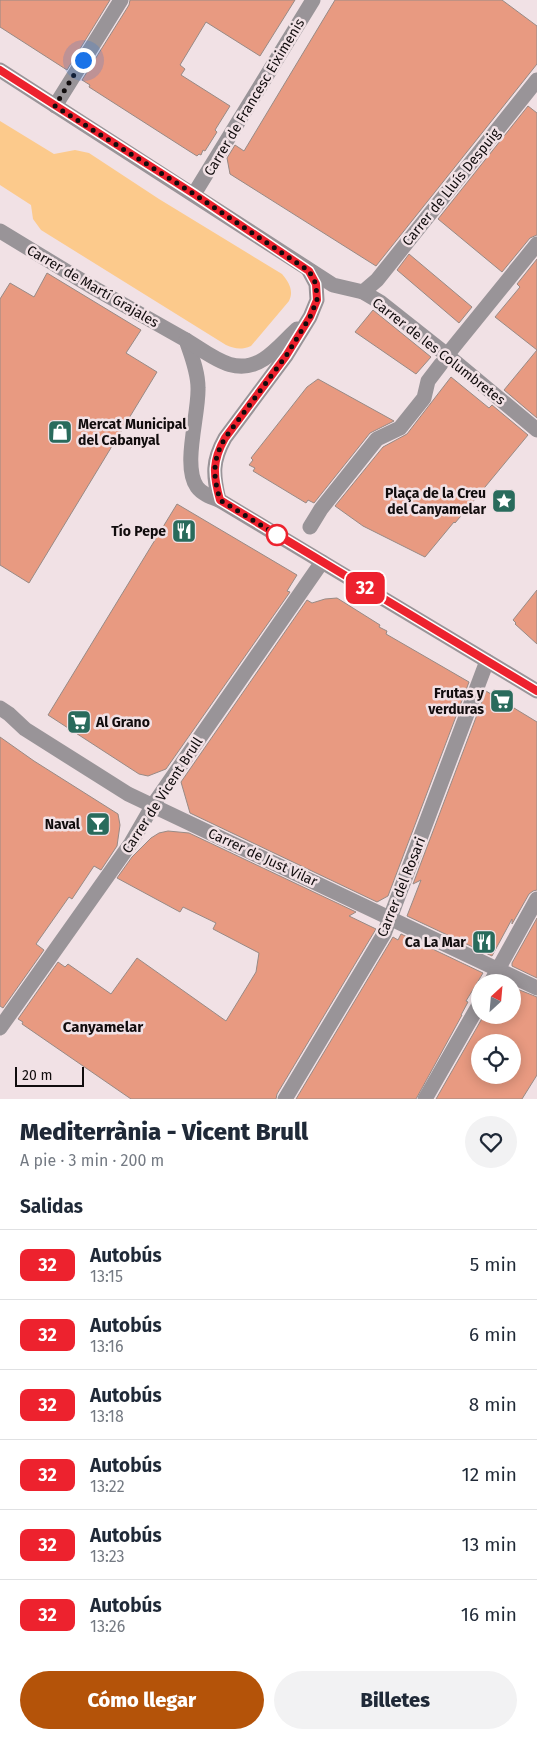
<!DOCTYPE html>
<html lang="es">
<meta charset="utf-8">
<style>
:root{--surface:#fff;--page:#f2f2f3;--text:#1f2937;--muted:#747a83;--line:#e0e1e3;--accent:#b45309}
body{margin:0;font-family:"Fira Sans",sans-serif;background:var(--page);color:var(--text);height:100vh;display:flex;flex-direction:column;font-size:19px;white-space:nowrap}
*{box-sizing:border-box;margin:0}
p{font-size:16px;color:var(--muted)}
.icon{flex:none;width:28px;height:28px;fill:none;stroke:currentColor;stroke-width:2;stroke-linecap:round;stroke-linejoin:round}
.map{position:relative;height:1099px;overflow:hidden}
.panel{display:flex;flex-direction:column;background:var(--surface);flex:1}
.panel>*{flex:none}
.badge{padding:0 10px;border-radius:8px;font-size:18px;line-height:32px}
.needle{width:32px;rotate:26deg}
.controls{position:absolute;left:471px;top:974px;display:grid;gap:10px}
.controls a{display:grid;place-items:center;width:50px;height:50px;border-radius:50%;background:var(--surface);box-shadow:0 2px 12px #0003;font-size:25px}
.scale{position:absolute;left:15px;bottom:12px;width:69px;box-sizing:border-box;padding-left:5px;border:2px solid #110c0d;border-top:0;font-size:14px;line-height:18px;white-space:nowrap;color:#110c0d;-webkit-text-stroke:4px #f1e1e5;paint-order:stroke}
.you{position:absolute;width:25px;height:25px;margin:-12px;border:4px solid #fff;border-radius:50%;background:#1a73e8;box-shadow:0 0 0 8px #1a73e833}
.map>.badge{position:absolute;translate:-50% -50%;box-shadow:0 0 0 2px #fff}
h2{padding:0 20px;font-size:19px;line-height:45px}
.round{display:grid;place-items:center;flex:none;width:52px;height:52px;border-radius:26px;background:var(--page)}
.head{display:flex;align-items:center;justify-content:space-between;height:85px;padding:0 20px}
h1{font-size:24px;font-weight:800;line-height:38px}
.action{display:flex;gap:10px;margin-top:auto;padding:10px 20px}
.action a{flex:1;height:58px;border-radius:30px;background:var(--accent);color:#fff;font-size:20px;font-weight:800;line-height:58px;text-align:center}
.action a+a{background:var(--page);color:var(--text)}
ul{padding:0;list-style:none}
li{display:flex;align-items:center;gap:15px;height:70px;padding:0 20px;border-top:1px solid var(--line)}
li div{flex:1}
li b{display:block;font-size:19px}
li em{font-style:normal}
li .badge{min-width:55px;font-weight:700;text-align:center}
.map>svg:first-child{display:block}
.green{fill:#fcca8c}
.building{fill:#e89a81;stroke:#988a85;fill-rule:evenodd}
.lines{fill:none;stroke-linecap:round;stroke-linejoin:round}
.minor{stroke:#999498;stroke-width:15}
.line-casing{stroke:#fff;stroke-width:11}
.line{stroke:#ed222e;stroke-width:8}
.walk{stroke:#110c0d;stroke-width:5;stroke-dasharray:0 9}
.stop-dot{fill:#fff;stroke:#ed222e;stroke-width:2.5}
.labels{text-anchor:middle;stroke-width:5;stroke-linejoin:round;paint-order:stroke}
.street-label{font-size:14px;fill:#110c0d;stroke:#f1e1e5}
.poi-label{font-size:14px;font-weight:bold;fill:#110c0d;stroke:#f1e1e5;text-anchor:end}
.neighbourhood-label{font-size:15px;font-weight:bold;fill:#110c0d;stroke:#f1e1e5}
</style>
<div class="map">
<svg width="537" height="1099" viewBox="0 0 537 1099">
<rect width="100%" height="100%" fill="#f1e1e5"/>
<path class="green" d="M0,121L54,154L75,150L89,153L159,199L282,274C289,282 294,291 289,301L251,346C241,350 235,349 226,345L41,230L33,219L31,205L0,185Z"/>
<g class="building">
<polygon points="0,0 110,0 67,70 0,27"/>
<polygon points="130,0 295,0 260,56 206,22 180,65 185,69 181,75 230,106 215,130 217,132 205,151 203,150 201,155 199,154 197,156 189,151 89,87 90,85 82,80 129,5"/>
<polygon points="335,0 502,0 537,26 537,64 376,266 230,174 227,158 235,145 244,151"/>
<polygon points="528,106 537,113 537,235 530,238 502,272 438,219"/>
<polygon points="409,254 472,307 459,323 397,270"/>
<polygon points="537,259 537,350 495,317 520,287 517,284"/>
<polygon points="47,273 141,330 126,353 157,372 29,583 0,565 0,299 10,283 34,297"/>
<polygon points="373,310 431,357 416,374 355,332"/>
<polygon points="537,350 537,418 504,390"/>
<polygon points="451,377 489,408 492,405 528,435 471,504 455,523 454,522 425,557 363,526 335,506 383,447 407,434"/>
<polygon points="318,379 394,421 370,433 314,503 308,500 306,503 253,471 255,468 249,465 253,460 251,458 285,415 307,387"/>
<polygon points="177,504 297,575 287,591 290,592 166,769 148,776 139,774 48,715"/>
<polygon points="537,590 537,644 515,624 516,623 513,620"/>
<polygon points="337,598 380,625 379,627 387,631 386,634 469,682 388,896 377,902 190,813 181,782 307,600 312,603 325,599"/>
<polygon points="486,691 537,722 537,890 533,891 529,894 512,924 512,919 492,956 407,916 421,880 413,884"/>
<polygon points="0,737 34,761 118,814 120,825 117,846 101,870 94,866 72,899 69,897 36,944 44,950 3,1008 0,1006"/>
<polygon points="168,831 189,833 356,912 349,916 376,929 277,1094 276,1099 131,1099 22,1024 23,1022 18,1019 58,962 65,967 68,964 111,994 137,958 226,1021 256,972 259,953 213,929 216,923 183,907 180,912 117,878 132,857 151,838 159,833"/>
<polygon points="537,918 537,978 512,966 512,963"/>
<polygon points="401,934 483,973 466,1001 468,1002 461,1015 462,1015 416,1099 296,1099 393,937 398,940"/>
<path d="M512,987L537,997V1075L522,1099H436L484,1015H512ZM480,1042H512V1075H480Z"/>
</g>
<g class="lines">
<g class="minor">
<polyline points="0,70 333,285 363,292 380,302 447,355 537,430"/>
<polyline points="55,106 121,0"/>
<polyline points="194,194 313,0"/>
<path d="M0,231L94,288L186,340C191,355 198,371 198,388C199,414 182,466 197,487C202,494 211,497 219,500L537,691"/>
<polyline points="363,292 377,280 537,80"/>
<path d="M186,340C211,355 235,378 264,359C276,351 286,339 297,329"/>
<polyline points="447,355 537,244"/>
<path d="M219,500C213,475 212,461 225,438L286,356L310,317L317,300L316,284L309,271"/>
<polyline points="310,527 321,509 377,439 400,428 424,398 428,381 441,364"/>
<polyline points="0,708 9,714 25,729 128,794 537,988"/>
<polyline points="491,982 537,899"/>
<polyline points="0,1028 131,843 153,805 322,562"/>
<polyline points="285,1099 384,934 487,661"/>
<polyline points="425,1099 480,1003"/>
</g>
</g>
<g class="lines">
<defs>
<path id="line" d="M0,70L194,194L309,271L316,284L317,300L310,317L286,356L225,438C212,461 213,475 220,500L537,691"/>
</defs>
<use href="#line" class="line-casing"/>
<use href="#line" class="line"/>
<path class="walk" d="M83,60L55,106L194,194L309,271L316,284L317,300L310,317L286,356L225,438C212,461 213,475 220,500L282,538L277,535"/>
</g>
<defs>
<symbol id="shop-square" viewBox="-11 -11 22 22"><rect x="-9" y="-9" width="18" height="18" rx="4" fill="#296b5c" stroke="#f1e1e5"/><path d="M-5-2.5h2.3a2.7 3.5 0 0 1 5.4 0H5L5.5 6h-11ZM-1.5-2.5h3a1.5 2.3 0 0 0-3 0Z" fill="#fff"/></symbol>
<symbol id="sight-square" viewBox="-11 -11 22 22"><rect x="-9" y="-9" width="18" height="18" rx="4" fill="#296b5c" stroke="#f1e1e5"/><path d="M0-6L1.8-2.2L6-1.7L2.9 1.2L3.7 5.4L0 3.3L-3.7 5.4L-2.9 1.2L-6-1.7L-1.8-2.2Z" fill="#fff"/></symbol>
<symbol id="restaurant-square" viewBox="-11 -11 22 22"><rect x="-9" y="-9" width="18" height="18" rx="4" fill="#296b5c" stroke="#f1e1e5"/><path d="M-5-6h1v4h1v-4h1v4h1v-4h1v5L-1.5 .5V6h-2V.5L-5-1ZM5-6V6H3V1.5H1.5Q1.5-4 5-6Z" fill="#fff"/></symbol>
<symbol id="supermarket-square" viewBox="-11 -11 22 22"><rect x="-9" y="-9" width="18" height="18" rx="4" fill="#296b5c" stroke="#f1e1e5"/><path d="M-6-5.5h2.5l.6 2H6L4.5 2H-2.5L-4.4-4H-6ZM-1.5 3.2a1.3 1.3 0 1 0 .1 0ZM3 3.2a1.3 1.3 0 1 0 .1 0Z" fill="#fff"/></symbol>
<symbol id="bar-square" viewBox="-11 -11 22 22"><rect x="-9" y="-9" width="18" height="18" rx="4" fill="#296b5c" stroke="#f1e1e5"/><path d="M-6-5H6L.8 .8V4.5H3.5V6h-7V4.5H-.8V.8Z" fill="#fff"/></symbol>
</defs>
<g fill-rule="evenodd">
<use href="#shop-square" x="46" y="418" width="28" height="28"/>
<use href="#sight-square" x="490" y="487" width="28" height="28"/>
<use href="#restaurant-square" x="170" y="517" width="28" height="28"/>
<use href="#supermarket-square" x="488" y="687" width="28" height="28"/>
<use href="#supermarket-square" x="65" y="708" width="28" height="28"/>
<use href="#bar-square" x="84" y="810" width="28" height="28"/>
<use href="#restaurant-square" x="470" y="928" width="28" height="28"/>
</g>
<circle class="stop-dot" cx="277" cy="535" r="10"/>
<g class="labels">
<g class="street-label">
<text transform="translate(254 97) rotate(-59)" y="5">Carrer de Francesc Eiximenis</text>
<text transform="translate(451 187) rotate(-51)" y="5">Carrer de Lluís Despuig</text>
<text transform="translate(93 286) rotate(30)" y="5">Carrer de Martí Grajales</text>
<text transform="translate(439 351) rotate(38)" y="5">Carrer de les Columbretes</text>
<text transform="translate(162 795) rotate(-57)" y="5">Carrer de Vicent Brull</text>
<text transform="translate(263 857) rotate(25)" y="5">Carrer de Just Vilar</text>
<text transform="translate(401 887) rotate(-68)" y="5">Carrer del Rosari</text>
</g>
<g class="poi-label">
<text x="78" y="429" text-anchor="start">Mercat Municipal<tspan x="78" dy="16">del Cabanyal</tspan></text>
<text x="486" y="498">Plaça de la Creu<tspan x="486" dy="16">del Canyamelar</tspan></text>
<text x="166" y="536">Tío Pepe</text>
<text x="484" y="698">Frutas y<tspan x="484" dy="16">verduras</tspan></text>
<text x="96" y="727" text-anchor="start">Al Grano</text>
<text x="80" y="829">Naval</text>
<text x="466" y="947">Ca La Mar</text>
</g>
<g class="neighbourhood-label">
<text x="103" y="1032">Canyamelar</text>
</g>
</g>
</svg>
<div class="controls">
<a><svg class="needle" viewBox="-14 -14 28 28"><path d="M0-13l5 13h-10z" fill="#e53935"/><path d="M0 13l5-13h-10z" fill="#747a83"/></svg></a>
<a><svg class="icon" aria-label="locate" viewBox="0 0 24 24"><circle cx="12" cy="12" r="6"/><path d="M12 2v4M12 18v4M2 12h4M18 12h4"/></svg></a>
</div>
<div class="scale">20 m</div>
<div class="you" style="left:83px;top:60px"></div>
<b class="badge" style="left:365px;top:588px;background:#ed222e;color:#fff">32</b>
</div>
<section class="panel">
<div class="head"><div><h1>Mediterrània - Vicent Brull</h1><p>A pie · 3 min · 200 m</p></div><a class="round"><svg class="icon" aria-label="heart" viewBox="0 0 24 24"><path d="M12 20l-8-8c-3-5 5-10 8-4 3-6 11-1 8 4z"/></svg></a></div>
<h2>Salidas</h2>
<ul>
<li><span class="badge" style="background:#ed222e;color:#fff">32</span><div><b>Autobús</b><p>13:15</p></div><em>5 min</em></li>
<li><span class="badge" style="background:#ed222e;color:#fff">32</span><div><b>Autobús</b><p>13:16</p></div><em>6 min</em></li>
<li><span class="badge" style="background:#ed222e;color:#fff">32</span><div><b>Autobús</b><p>13:18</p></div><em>8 min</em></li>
<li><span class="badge" style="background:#ed222e;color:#fff">32</span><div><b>Autobús</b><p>13:22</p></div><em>12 min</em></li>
<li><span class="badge" style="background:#ed222e;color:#fff">32</span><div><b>Autobús</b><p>13:23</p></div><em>13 min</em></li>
<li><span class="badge" style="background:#ed222e;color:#fff">32</span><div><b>Autobús</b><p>13:26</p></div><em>16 min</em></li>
</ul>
<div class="action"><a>Cómo llegar</a><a>Billetes</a></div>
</section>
